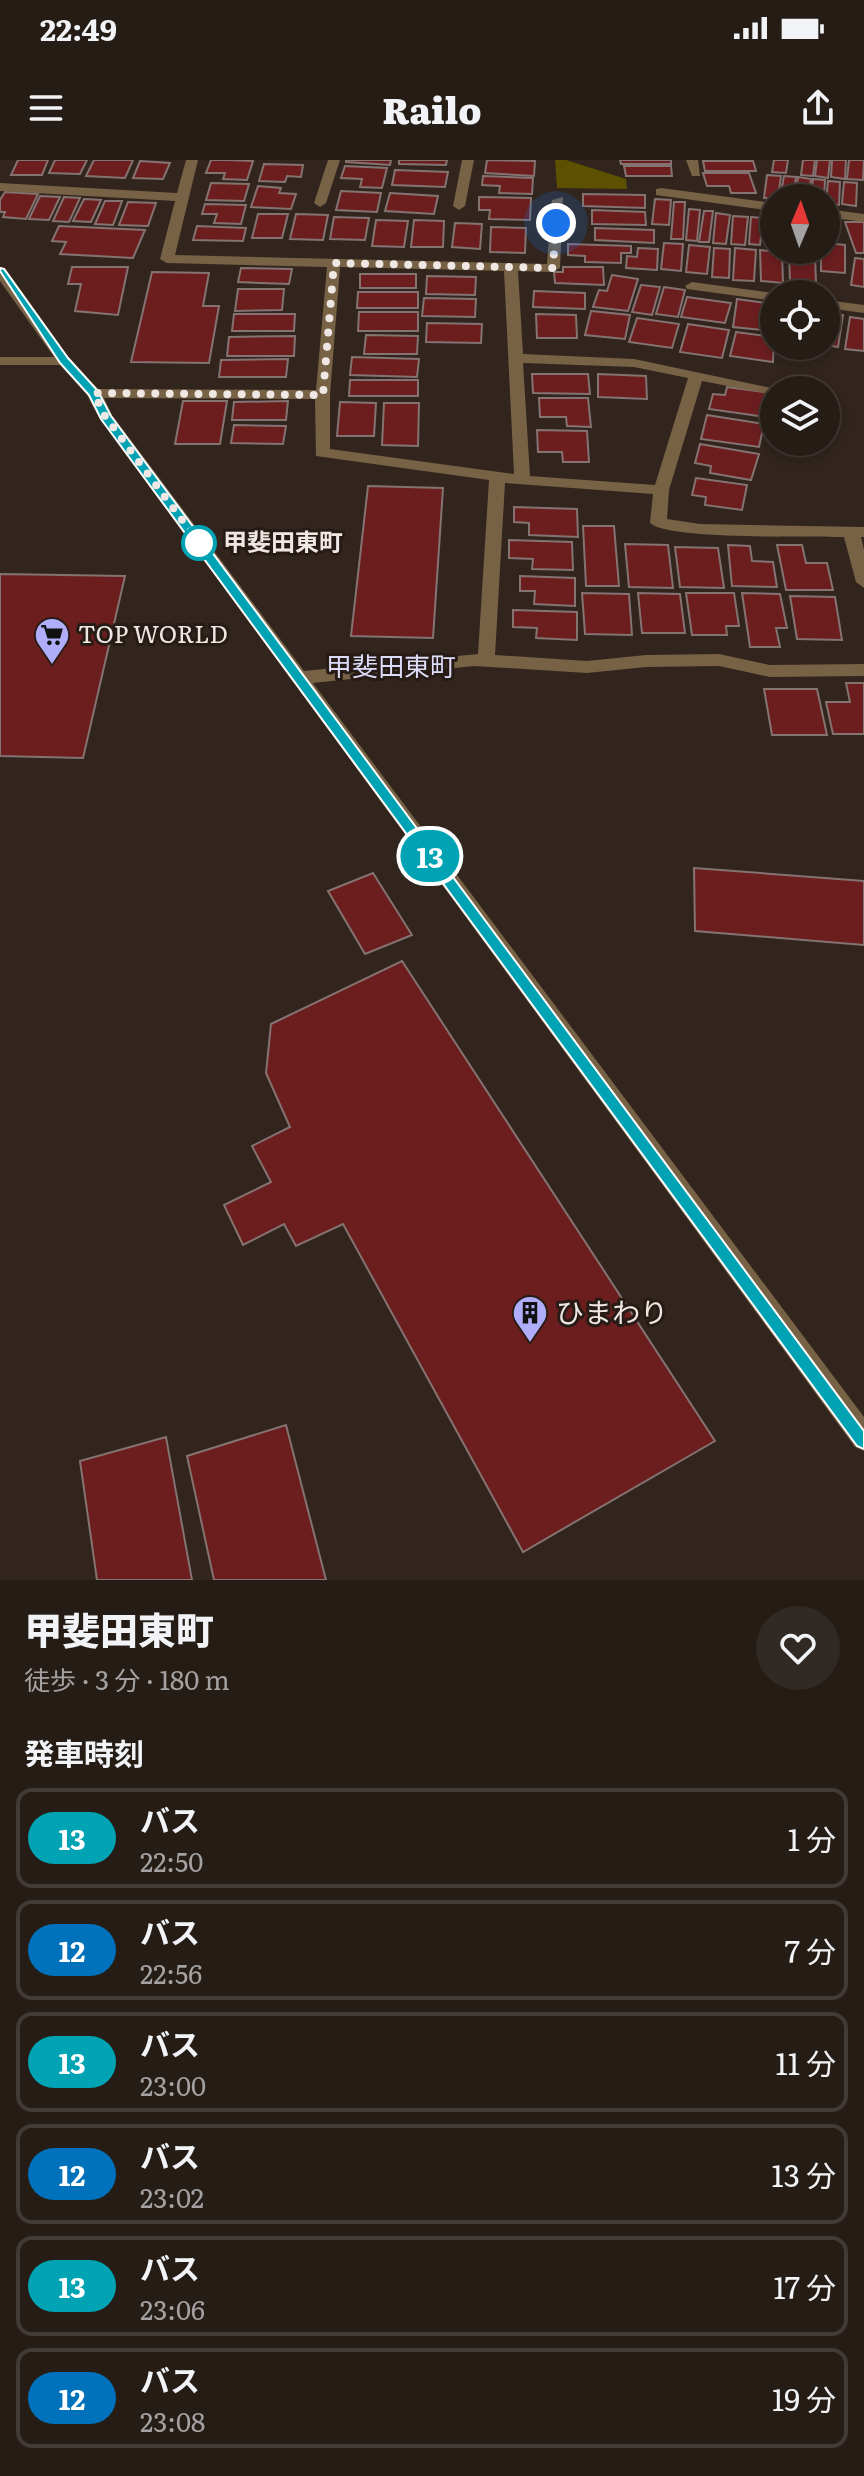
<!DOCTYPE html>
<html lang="ja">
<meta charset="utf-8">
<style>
:root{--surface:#251c16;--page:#312923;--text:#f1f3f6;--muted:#a3a1a1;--line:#423a35}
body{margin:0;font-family:Literata,"Noto Sans JP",serif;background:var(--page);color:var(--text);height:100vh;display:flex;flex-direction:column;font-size:30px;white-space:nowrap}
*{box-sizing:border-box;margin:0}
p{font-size:26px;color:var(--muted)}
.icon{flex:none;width:44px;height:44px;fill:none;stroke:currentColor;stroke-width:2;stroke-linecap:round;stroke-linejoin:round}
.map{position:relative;height:1420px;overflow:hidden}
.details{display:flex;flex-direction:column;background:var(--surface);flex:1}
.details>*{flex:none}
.badge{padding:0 16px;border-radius:26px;font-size:28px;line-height:52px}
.needle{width:52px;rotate:2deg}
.fabs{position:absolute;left:760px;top:24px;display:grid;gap:16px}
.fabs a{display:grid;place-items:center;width:80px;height:80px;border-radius:50%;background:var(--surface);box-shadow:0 4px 12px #0003,0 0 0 2px var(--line);font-size:40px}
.you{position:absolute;width:40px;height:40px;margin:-20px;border:6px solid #fff;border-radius:50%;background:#1a73e8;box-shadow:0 0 0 12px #1a73e833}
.map>.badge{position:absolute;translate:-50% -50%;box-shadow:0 0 0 4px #fff}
h2{padding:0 24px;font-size:30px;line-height:72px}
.round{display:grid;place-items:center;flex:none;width:84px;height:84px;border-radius:42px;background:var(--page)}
.head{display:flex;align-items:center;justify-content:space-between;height:136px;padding:0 24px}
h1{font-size:38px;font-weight:800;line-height:60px}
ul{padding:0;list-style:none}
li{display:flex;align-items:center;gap:24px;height:100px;margin:0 16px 12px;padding:0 8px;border:4px solid var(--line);border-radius:16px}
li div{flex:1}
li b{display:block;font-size:30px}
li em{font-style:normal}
li .badge{min-width:88px;font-weight:700;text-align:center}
.status{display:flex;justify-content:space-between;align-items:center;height:56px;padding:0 40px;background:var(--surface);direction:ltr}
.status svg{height:22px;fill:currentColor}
header{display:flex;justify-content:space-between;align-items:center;height:104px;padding:0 24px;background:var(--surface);font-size:36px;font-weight:800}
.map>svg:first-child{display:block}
.green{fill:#5d5000}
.building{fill:#6c1e1f;stroke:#847371;stroke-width:2}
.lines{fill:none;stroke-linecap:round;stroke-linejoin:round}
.minor{fill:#776246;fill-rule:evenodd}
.line{fill:#00a3b4;stroke:#fff;stroke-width:2}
.walk{stroke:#efe7e3;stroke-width:8;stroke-dasharray:0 14.4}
.stop-dot{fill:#fff;stroke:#00a3b4;stroke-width:4}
.labels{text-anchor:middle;stroke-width:6;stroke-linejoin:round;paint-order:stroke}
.stop-label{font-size:24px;font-weight:bold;fill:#efe7e3;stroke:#271b15;text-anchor:start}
.poi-label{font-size:24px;fill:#efe7e3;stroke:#271b15;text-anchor:start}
.neighbourhood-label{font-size:26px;fill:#dcdcf9;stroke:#271b15}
.near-poi-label{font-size:28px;fill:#efe7e3;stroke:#271b15;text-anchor:start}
</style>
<div class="status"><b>22:49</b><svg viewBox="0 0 49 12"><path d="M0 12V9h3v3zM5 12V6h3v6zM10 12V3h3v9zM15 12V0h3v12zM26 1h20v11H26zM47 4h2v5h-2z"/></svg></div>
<header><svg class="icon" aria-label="menu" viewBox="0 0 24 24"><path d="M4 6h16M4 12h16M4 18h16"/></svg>Railo<svg class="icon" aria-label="share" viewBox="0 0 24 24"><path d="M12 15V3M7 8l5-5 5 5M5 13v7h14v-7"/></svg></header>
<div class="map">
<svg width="864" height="1420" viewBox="0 0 864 1420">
<rect width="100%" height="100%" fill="#31251e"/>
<polygon class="green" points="555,0 566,0 626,19 627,29 557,28"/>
<g class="building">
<polygon points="18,0 48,0 42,15 11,15"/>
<polygon points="55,0 87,0 80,14 49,13"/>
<polygon points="94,0 133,0 125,18 86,16"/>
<polygon points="211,0 228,0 253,1 247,20 223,19 225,13 206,13"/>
<polygon points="346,0 391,0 390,5 346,2"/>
<polygon points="399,0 447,0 446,5 399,4"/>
<polygon points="487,0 535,1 534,16 485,13"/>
<polygon points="620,0 671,0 671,4 621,4"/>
<polygon points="774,0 788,0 786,13 772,12"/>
<polygon points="803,0 815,0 813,16 801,15"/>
<polygon points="817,0 830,0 828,18 815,16"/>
<polygon points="832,0 846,0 845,19 831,17"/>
<polygon points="849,0 864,0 863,20 847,19"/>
<polygon points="140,1 170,3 163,19 133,18"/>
<polygon points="703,1 753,1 756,11 705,11"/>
<polygon points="264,4 303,5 301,17 287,16 285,22 259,21"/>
<polygon points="345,6 387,8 382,28 360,27 362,19 341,18"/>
<polygon points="624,6 671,6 672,16 626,16"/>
<polygon points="395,10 448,12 445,27 392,25"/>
<polygon points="703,13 749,13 756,33 731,33 729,26 707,26"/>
<polygon points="767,15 781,16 778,38 764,38"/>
<polygon points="483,16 533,18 532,34 499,33 500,26 482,25"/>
<polygon points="784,16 796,17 793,38 780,38"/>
<polygon points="798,17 811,19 808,38 795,38"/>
<polygon points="813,19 825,20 824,38 811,38"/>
<polygon points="828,21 840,22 839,45 826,44"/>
<polygon points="844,22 857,23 856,46 842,44"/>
<polygon points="211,23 249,24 244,41 206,40"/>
<polygon points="258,26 281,28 279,33 296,34 291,49 251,47"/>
<polygon points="341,31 381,33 377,52 336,50"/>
<polygon points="5,32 38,34 26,59 3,57 5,52 0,52 0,40"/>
<polygon points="390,33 438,36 434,54 385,51"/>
<polygon points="583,34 645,35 645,48 583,46"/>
<polygon points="40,36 60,37 49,60 29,59"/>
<polygon points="64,37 80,38 69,62 53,61"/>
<polygon points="479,37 531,38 530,60 489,59 490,50 479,50"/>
<polygon points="84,39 101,40 91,62 73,61"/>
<polygon points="655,39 671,40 669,65 652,64"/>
<polygon points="105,41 122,41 113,65 95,64"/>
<polygon points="128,42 156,43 148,66 119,65"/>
<polygon points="674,42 685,42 683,79 671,79"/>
<polygon points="205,44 246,45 241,64 214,63 217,54 202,54"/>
<polygon points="689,49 700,50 697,81 686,80"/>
<polygon points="592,50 645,52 646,65 592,64"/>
<polygon points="704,51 713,51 709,82 699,82"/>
<polygon points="716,53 730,55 726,84 713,83"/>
<polygon points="258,54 288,54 282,78 252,78"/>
<polygon points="296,54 328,55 323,80 290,79"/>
<polygon points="733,56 748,57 745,85 731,84"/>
<polygon points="334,57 369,58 365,80 330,79"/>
<polygon points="751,57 763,58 760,85 749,84"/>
<polygon points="766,58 774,59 774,86 765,85"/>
<polygon points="376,60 408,61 404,87 372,86"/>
<polygon points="414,60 444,61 443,87 411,87"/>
<polygon points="845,62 864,62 864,93 856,93"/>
<polygon points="455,63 482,64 480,89 452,87"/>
<polygon points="59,66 145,70 133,98 60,94 66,82 52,81"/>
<polygon points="197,66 246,68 243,81 193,80"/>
<polygon points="491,67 526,68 525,93 490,92"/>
<polygon points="595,68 654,70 654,83 595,80"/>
<polygon points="664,83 683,84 681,111 661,109"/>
<polygon points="826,83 845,85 845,113 821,111 821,90 826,90"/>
<polygon points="568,84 631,86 631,93 621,93 621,103 585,102 585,96 568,95"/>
<polygon points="689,85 710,87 707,114 686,112"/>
<polygon points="638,88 658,89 657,110 626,108 627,96 637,97"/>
<polygon points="714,88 730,89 729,118 712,117"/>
<polygon points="735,88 756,90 754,121 733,120"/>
<polygon points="760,90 782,92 783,123 761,121"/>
<polygon points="789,93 815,94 816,123 790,121"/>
<polygon points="855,98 864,99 864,127 851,125"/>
<polygon points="72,107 128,107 118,155 75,151 81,124 68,124"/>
<polygon points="563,107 603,107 604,125 555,123 554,112 563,112"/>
<polygon points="241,108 292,109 289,124 238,122"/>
<polygon points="152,112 209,113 203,146 219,146 209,203 131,202"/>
<rect x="360" y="114" width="56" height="14"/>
<polygon points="612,115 638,119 628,151 593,147 599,130 607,131"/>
<polygon points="427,116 476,117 475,135 426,134"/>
<polygon points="641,125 660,127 652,155 632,152"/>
<polygon points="664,127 685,130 678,157 656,154"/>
<polygon points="238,129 284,129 282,150 235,151"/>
<polygon points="534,131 585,133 585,149 533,147"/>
<polygon points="358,132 418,132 418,148 357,148"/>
<polygon points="687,137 731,143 725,163 681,157"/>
<polygon points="424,138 476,139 475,157 422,156"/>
<polygon points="737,139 766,143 762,170 733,167"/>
<polygon points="591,151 630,155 625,179 585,175"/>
<polygon points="359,152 418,152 418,171 358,171"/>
<polygon points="826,152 843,155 838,187 826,185"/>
<polygon points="234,154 295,154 294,171 232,171"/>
<polygon points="536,154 576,155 577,178 537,178"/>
<polygon points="850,157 864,159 864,191 845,189"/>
<polygon points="637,158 679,164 672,188 629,182"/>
<polygon points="427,163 482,164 481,183 426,182"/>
<polygon points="688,164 729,170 722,198 680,192"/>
<polygon points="736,172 774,177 773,202 730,196"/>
<polygon points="366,175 418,176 417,194 364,194"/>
<polygon points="295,176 294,196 227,196 229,177"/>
<polygon points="352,197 419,199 417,217 350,215"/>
<polygon points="288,199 286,217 219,217 221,200"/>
<polygon points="532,214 588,214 590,234 533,233"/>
<polygon points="598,214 646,216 647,239 598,237"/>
<polygon points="350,220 418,220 418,236 349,236"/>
<polygon points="727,227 771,233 766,257 709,249 713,234 725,235"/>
<polygon points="539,238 588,238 591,267 567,266 566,257 540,257"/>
<polygon points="183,241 227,241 220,284 175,284"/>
<polygon points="288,241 286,260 232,260 234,242"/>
<polygon points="340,242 376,243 374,276 337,276"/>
<polygon points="384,243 419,243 418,286 382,285"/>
<polygon points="707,255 764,264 759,287 701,279"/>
<polygon points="234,265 286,266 283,284 231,283"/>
<polygon points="537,270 587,271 589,302 563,302 562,292 538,292"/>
<polygon points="700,284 759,294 751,320 710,313 711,306 695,303"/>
<polygon points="696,318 747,325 742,350 705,345 706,337 692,335"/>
<polygon points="368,326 443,328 433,478 351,476"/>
<polygon points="514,347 577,349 578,377 529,375 529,363 514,362"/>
<polygon points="583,366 614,366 619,426 586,426"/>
<polygon points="509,380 572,382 573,410 532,409 533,399 509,398"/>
<polygon points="625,384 668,385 673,428 629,427"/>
<polygon points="728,385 750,386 752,401 773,402 777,427 732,426"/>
<polygon points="777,385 802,385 806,403 827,403 833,430 786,430"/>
<polygon points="675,387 718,388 724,428 680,427"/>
<polygon points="0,414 125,416 83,598 0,596"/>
<polygon points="520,416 575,418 575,446 534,444 535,431 520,431"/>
<polygon points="582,433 629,434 632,475 585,474"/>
<polygon points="638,433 680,434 685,473 642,473"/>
<polygon points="686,433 734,433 739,466 726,466 727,475 692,475"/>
<polygon points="742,433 780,434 787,468 776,468 780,487 750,487"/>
<polygon points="790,436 835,437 842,480 797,479"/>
<polygon points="513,450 577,452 577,480 536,478 537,468 513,467"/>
<polygon points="846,523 864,523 864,574 833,574 826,542 850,542"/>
<polygon points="764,529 817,529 827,575 772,575"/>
<polygon points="694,708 864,721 864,785 695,771"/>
<polygon points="373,713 412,775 365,794 328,731"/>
<polygon points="402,801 715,1281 523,1392 343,1064 296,1086 284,1064 243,1085 224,1045 271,1022 252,986 290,967 266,913 271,864"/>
<polygon points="286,1265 326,1420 214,1420 187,1296"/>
<polygon points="166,1277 192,1420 97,1420 80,1301"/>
</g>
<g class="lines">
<g class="minor">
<path d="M186,0H198L175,95L547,104L552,40L563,37L560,108L553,112L518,111L523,194L634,199L781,230H774V235L702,221L669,330L667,359L700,364L864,367V377H861L864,390V428L856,422L844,377C811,376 668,380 650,363L653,334L505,323L495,495L587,501L646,495L719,494L770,505L864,504V516L770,517L719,506L646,507L587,513L474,506L313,523L864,1257V1291L855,1287L100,259L87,235L60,205H0V197H54L0,121V107L5,108L69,198L98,229L316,230L327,107L167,103L160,99L175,41L0,31V23L177,33ZM340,107L504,111L514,314L330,289V235ZM523,203L634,207L688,218L655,325L530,316ZM104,238L315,239L316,296L489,320L478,494L304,511L112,255Z"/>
<polygon points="328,0 340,0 326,43 320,47 314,43"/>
<polygon points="462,0 474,0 465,46 459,50 453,46"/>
<polygon points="686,0 698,0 700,16 692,16"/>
<polygon points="661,28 774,43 774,51 656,35 656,29"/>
<polygon points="826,49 864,54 864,62 826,57"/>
<polygon points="692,122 774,133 779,134 774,134 774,141 687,129 685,126"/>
<polygon points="826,140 864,145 864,153 826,148"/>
</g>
</g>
<polygon class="line" points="0,108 4,109 68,198 98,231 111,256 864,1271 864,1289 857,1286 101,259 89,235 60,203 0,111"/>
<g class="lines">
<polyline class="walk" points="199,383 105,256 94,233 323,235 334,103 553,108 556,63"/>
</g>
<defs>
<symbol id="supermarket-pin" viewBox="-11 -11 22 30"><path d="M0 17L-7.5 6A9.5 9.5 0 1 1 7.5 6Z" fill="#b0aefa" stroke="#271b15"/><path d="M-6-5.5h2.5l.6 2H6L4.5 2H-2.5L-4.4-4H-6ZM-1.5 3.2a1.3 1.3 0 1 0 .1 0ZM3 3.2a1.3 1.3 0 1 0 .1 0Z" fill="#111"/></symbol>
<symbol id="building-pin" viewBox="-11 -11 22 30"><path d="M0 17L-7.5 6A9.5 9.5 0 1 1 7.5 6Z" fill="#b0aefa" stroke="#271b15"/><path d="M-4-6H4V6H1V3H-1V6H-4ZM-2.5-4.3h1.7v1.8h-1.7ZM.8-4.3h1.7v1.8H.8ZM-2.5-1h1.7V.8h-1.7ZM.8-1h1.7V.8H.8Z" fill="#111"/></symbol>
</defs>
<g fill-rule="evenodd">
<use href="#supermarket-pin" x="32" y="455" width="40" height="54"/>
<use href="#building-pin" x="510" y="1133" width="40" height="54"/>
</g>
<circle class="stop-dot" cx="199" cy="383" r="16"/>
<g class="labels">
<g class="stop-label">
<text x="223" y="391">甲斐田東町</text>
</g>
<g class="poi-label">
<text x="78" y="483">TOP WORLD</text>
</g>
<g class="neighbourhood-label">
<text x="391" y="516">甲斐田東町</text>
</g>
<g class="near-poi-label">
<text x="556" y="1163">ひまわり</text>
</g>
</g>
</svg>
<div class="fabs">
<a><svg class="needle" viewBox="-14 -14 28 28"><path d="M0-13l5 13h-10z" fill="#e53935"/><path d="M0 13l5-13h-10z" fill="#a3a1a1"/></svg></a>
<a><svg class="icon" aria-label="locate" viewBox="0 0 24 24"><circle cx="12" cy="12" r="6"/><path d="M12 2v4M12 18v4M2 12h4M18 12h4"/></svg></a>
<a><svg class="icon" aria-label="layers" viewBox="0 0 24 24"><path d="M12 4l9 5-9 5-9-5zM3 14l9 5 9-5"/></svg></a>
</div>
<div class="you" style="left:556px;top:63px"></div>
<b class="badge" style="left:430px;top:696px;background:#00a3b4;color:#fff">13</b>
</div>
<section class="details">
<div class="head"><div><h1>甲斐田東町</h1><p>徒歩 · 3 分 · 180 m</p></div><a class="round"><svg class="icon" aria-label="heart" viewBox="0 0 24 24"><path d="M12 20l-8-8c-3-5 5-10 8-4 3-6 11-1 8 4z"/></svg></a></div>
<h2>発車時刻</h2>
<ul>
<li><span class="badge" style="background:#00a3b4;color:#fff">13</span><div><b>バス</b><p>22:50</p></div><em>1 分</em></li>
<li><span class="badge" style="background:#0072bc;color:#fff">12</span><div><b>バス</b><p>22:56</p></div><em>7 分</em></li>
<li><span class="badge" style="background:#00a3b4;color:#fff">13</span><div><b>バス</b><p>23:00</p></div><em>11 分</em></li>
<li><span class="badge" style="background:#0072bc;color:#fff">12</span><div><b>バス</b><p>23:02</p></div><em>13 分</em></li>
<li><span class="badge" style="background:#00a3b4;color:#fff">13</span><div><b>バス</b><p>23:06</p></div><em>17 分</em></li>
<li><span class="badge" style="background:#0072bc;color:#fff">12</span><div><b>バス</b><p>23:08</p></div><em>19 分</em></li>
</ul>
</section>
